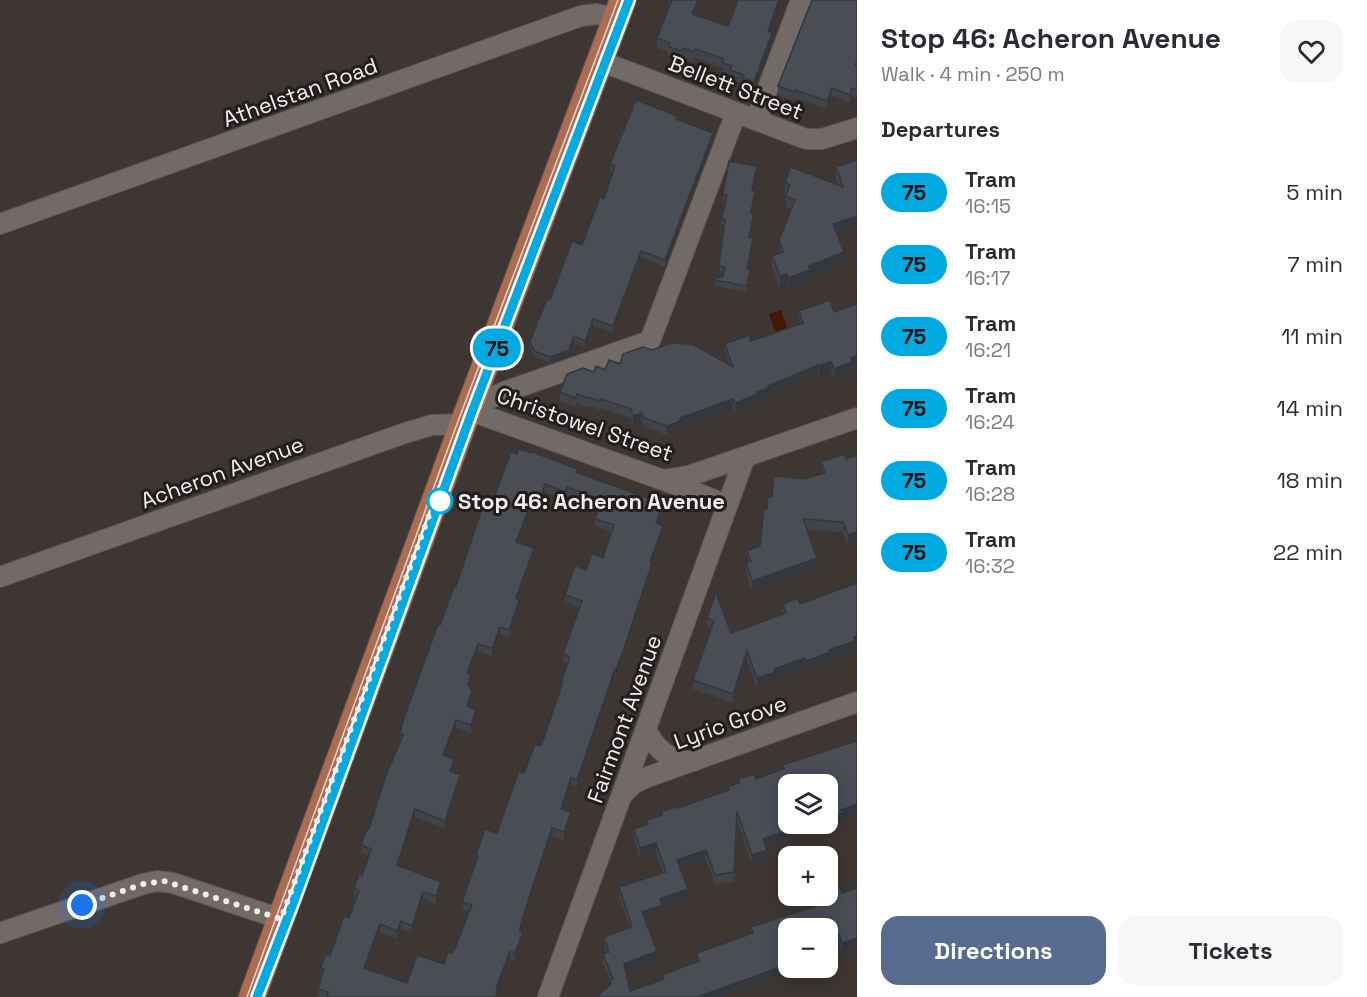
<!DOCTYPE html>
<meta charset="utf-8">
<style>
:root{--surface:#fff;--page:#f7f7f7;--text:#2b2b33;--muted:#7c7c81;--accent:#566b8d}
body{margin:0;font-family:"Space Grotesk",sans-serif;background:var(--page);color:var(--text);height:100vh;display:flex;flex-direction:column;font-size:22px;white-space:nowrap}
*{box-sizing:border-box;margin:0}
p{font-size:20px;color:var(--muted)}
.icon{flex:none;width:33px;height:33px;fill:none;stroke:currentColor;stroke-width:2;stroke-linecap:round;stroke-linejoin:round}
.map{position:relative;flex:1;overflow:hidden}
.side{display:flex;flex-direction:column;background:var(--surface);width:510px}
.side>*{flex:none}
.badge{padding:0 12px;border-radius:20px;font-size:21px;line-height:39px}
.buttons{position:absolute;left:778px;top:774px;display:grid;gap:12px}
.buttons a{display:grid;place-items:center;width:60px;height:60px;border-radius:12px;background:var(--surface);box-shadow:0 3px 15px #0003;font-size:30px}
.you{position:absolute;width:30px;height:30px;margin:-15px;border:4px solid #fff;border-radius:50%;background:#1a73e8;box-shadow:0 0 0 9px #1a73e833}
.map>.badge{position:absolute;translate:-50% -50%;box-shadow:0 0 0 3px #fff}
h2{padding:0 24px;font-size:22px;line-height:54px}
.round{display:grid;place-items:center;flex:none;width:63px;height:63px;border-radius:18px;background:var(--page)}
.head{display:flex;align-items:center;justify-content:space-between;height:102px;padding:0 24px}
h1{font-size:28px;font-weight:700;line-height:45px}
.button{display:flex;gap:12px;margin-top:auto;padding:12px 24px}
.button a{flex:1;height:69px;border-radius:18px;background:var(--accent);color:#fff;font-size:24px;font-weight:700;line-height:69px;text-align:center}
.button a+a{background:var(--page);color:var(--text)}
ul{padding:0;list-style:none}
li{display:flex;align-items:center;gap:18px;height:72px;padding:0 24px}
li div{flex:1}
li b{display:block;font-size:22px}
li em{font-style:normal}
li .badge{min-width:66px;font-weight:700;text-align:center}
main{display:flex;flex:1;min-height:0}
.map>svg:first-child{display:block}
.water{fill:#461704}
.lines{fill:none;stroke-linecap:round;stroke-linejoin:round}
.minor-casing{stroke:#5a5452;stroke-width:22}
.major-casing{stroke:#5a5452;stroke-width:28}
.minor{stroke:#726a67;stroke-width:20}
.major{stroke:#ad6b50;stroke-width:26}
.tram{stroke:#ddd8d7;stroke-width:1.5}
.wall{fill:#404348;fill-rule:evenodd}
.shaded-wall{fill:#34373b}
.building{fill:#4a4e54;stroke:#34373b;stroke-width:1.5;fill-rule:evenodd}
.line-casing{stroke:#fff;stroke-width:14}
.line{stroke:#00a9e0;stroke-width:9}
.walk{stroke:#f3eeed;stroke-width:6;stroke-dasharray:0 10.8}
.stop-dot{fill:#fff;stroke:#00a9e0;stroke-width:3}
.labels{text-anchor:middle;stroke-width:6;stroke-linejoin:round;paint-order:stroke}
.street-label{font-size:22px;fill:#f3eeed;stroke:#221e1d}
.stop-label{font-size:22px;font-weight:bold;fill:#f3eeed;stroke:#221e1d;text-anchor:start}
</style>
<main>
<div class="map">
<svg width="857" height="997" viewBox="0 0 857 997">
<rect width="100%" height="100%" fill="#3d3633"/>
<polygon class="water" points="781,310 789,333 777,337 769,314"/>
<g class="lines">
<defs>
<g id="minor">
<polyline points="600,61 806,139 822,139 857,128"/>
<polyline points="756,120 801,0"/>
<polyline points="0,224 581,16 596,14 616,18"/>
<polyline points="469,407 507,391 650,341 736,113"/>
<polyline points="468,410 663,480 689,476 857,418"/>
<polyline points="666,481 727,505"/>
<polyline points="0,577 405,433 432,425 463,424"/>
<path d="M646,729C655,749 670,762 693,761"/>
<polyline points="623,794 633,784 645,778 857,702"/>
<polyline points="0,933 143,884 157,881 173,883 281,919"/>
<polyline points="548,997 745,457"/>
</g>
<polyline id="major" points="252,997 463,424 623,0"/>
</defs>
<use href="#minor" class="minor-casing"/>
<use href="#major" class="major-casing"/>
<use href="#minor" class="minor"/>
<use href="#major" class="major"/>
<g class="tram">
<polyline points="247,997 457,424 618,0"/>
<polyline points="257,997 294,901 473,412 629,0"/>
</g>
</g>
<g class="wall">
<polygon points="669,0 701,0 696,15 728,26 771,32 772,42 754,91 743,87 743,84 730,80 730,75 722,72 722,68 695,58 694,62 683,58 682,61 669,56 669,52 657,48 657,38 670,6 669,6"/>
<polygon points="857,0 857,98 852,96 850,103 832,96 827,109 795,98 794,101 778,95 778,86"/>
<polygon points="677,119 713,139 665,267 641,257 613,333 593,325 585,347 574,343 569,357 550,363 534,357 530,348 530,341 550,300 582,245 604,199 613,172 610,171 610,164"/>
<polygon points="857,160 837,234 844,263 810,276 810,280 788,289 787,285 780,287 772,267 772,256 780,253 779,240 791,209 786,207 786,195 785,194 785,183 839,186 836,178 836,167"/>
<polygon points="757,173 753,190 755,197 752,213 754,220 751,238 753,244 748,268 750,274 747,292 714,286 714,280 723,276 724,273 719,272 724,225 722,224 722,218 725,201 723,201 723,194"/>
<polygon points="857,304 857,366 852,367 852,372 834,378 831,371 819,376 818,374 768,395 768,397 758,401 758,404 735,413 733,409 680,427 680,430 667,435 644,427 642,422 633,425 631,418 601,408 600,410 589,406 588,408 577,403 576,407 560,401 560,392 594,372 605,370 652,350 729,364 725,353 725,344 751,341 800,324 799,321 799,311 834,312"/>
<path d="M517,454L578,473L663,511L658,524L663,533L652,563V571L624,656L616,678L615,677L577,788L571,786L563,809L571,820L564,840L552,836L527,911L521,932L523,940L515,961L510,959L498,990V997H320L318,996V989L322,976H321V968L330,956L349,918L356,897L354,896V888L362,876L369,856L361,853V845L369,829L400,742V734L440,625L489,511ZM545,492L565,499L567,495L599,507L595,519V526L611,532L603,558L586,570L565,595V602L579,608L563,654V662L568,663L561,682V688L541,746L524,773L497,833L476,855V862L462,902V910L469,912L453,953L444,964L407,983L366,969L380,932L397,939L401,929L412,933L423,899L436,904L441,889L399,866L415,817L445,829L460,783L452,772L454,767L446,756L456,728L471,733L476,717L469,707L472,699L470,687L471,682L469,674L478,651L492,656L500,634L509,637L519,607V599L534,556L519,542L533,504L540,507Z"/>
<polygon points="857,455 848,546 843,532 807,530 817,568 752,591 746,573 746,563 748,562 747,551 760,546 767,509 772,497 804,479 822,474 821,462 846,459"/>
<polygon points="857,583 857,645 855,646 855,650 830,659 830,662 806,670 805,667 775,678 775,681 757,688 747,661 733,703 693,689 693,680 711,629 707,627 707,618 716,593 731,633 783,614 783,604 800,604"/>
<path d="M857,736L843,823L828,827L827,825L766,848L767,860L752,864L737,821L734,882L715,884L706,859L681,868L688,898L662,908V914L645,920L657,961L626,973L630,991L662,980V975L697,962V953L751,934V927L818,906V902L822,901V896L842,893V952L839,945L789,928L801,968L723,997H596L610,985V980L603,963V954L606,953L604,946V937L630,928L619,897V887L663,873L656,852L640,858L634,839V829L647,824V820L661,815V812L678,808L728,790V787L738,783V779H756L783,769V765L854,742V737ZM828,784V824H789Z"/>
</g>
<g class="shaded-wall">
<polygon points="698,0 701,0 692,23 692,14"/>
<polygon points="779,0 783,0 768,40 768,31"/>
<polygon points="772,33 772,42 754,91 754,82"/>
<polygon points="832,88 832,96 827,109 827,101"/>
<polygon points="852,88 852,96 850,103 850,95"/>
<polygon points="713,133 713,139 665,267 665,260"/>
<polygon points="757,166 757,173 752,196 752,190"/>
<polygon points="755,191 755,197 751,219 751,213"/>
<polygon points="856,211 857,227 833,235 833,224"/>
<polygon points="754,213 754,220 749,244 749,237"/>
<polygon points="753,238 753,244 747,275 747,269"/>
<polygon points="641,251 641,257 613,333 613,326"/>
<polygon points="844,252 844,263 810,276 810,280 788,289 788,278 809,266"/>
<polygon points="750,268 750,274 747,292 747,286"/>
<polygon points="787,274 787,285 780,287 780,276"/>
<polygon points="593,319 593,325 585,347 585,341"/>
<polygon points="574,336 574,343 569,357 550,363 550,357"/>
<polygon points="857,356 857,366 852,367 852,372 834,378 834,369 851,358"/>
<polygon points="831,362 831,371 819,376 819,366"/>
<polygon points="818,365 818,374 768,395 768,397 758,401 758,404 735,413 735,403 768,386"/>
<polygon points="733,399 733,409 680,427 680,430 667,435 667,426 680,418"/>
<polygon points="642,413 642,422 633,425 633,416"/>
<polygon points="545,484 545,492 540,507 540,499"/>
<polygon points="533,497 533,504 516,549 516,542"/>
<polygon points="663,504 663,511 656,531 656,523"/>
<polygon points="663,526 663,533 650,570 650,562"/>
<polygon points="857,532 857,542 848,546 848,535"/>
<polygon points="534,548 534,556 516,606 516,598"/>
<polygon points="817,558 817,568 752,591 752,581"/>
<polygon points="652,563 652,571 616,678 616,670"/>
<polygon points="519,600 519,607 509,637 509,630"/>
<polygon points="500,627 500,634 492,656 492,648"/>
<polygon points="857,636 857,645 855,646 855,650 830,659 830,662 806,670 806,661"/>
<polygon points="478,644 478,651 467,681 467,673"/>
<polygon points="747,651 747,661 733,703 733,694"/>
<polygon points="805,658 805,667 775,678 775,681 757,688 757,678 774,669"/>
<polygon points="615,669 615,677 577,788 577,780"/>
<polygon points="471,675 471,682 468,691 468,684"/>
<polygon points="472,691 472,699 467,714 467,706"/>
<polygon points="476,710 476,717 471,733 471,725"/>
<polygon points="456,720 456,728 443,763 443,755"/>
<polygon points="454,759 454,767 450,779 450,771"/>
<polygon points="460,775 460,783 445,829 445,821"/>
<polygon points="571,778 571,786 561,816 561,809"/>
<polygon points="857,804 857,814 843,819 843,823 828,827 828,818 841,810"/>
<polygon points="415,809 415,817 397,873 397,865"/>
<polygon points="571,812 571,820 564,840 564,832"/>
<polygon points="805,824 827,824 827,825 763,849 763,839"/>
<polygon points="552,828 552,836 527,911 519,939 519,931 527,904"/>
<polygon points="656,843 656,852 640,858 640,848"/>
<polygon points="706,850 706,859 677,869 677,860"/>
<polygon points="767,850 767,860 752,864 752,855"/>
<polygon points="441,882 441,889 436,904 436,896"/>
<polygon points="688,889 688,898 662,908 662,914 642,921 642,912 660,899"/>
<polygon points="423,892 423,899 412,933 412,926"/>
<polygon points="401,921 401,929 397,939 397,931"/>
<polygon points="380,924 380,932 364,976 364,968"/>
<polygon points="523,932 523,940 515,961 515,953"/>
<polygon points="839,935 839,945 828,948 828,939"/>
<polygon points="857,938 857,947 842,952 842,943"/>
<polygon points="510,951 510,959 498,990 498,997 495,997 496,988"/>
<polygon points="657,951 657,961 624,973 624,964"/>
<polygon points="789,964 789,968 801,968 723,997 697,997"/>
</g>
<g class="building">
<polygon points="672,0 698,0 692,14 728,26 738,0 779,0 768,31 772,33 754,82 743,78 744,75 730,70 732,66 722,63 724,59 695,49 694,52 683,48 682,51 669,47 670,43 657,38"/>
<polygon points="812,0 857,0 857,61 855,65 857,66 857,90 852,88 850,95 832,88 827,101 795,90 794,92 778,86"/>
<polygon points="636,100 677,116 676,119 713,133 665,260 641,251 613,326 593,319 585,341 574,336 569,350 550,357 534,351 530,341 547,299 550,300 572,241 582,245 600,197 604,199 615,166 610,164"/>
<polygon points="857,160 857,216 833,224 844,252 809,266 810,270 788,278 787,274 780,276 772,256 783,252 779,240 795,200 786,196 790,185 785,183 791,167 843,187 836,167"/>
<polygon points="729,161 757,166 752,190 755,191 751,213 754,213 749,237 753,238 747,269 750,268 747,286 714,280 723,276 725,267 719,266 725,219 722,218 727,195 723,194"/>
<polygon points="830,300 834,312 857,304 857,356 851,358 852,362 834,369 831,362 819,366 818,365 768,386 768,388 757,392 758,394 735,403 733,399 680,418 680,421 667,426 644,418 642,413 633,416 631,409 601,399 600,401 589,397 588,398 577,394 576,398 560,392 567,374 583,368 594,372 596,366 605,370 609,360 620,364 623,354 643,347 652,350 672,343 692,344 733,367 725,344 749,335 751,341 803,323 799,311"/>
<path d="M519,449L531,453L532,452L578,469L576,472L663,504L656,523L663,526L650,562L652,563L624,649L616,670L615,669L577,780L571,778L561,809L571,812L564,832L552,828L527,904L519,931L523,932L515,953L510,951L496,988L498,990L495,997H330L327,996L328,992L318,989L324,969L321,968L325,955L330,956L344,916L349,918L359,891L354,888L359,874L362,876L371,849L361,845L367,829H369L385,778L403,735L400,734L403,721L438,624L440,625L454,587H456L482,509L489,511L511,452L517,454ZM545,484L565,492L567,487L602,500L595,519L614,525L603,558L592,553L586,570L575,565L565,595L582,601L563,654L570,657L561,682H563L541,746L535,744L524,773L519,771L497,833L485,829L476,855L478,856L462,902L472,905L453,953L448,952L444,964L417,955L407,983L364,968L380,924L397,931L401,921L412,926L423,892L436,896L441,882L397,865L415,809L445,821L460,775L450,771L454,759L443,755L456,720L471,725L476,710L467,706L472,691L468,684L471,675L467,673L478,644L492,648L500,627L509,630L519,600L516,598L534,548L516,542L533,497L540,499Z"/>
<polygon points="844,454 846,459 857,455 857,532 848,535 843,522 803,519 817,558 752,581 746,563 751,561 747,551 760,546 764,509 767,509 768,497 772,497 774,476 804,479 825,473 821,462"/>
<polygon points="857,583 857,636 854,637 855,641 829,650 830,652 806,661 805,658 774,669 775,672 757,678 747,651 733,694 693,680 714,621 707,618 716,593 731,633 786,613 783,604 798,598 800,604"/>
<polygon points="857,736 857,804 841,810 843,813 828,818 828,784 789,784 789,824 805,824 763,839 767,850 752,855 737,811 734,872 715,875 706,850 677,860 688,889 660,899 662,905 642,912 657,951 624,964 630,991 664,979 662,975 699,961 697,953 753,933 751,927 819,905 818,902 824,900 822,896 828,896 828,891 840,887 842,893 857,888 857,938 842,943 839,935 828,939 828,928 789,928 789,964 697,997 596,997 611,984 610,980 613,979 603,954 609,952 604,937 632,927 619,887 666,872 656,843 640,848 634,829 648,824 647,820 662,815 661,812 677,806 678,808 729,790 728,787 739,783 738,779 754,774 756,779 784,769 783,765 856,741 854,737"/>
</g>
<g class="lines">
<defs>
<polyline id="line" points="257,997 294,901 472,412 629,0"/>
</defs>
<use href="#line" class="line-casing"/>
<use href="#line" class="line"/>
<polyline class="walk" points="82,905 143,884 164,881 281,919 438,491 440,501"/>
</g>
<circle class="stop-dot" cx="440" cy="501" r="12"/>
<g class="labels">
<g class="street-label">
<text transform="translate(736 87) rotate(21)" y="8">Bellett Street</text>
<text transform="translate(300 92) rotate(-20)" y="8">Athelstan Road</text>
<text transform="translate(585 424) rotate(19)" y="8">Christowel Street</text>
<text transform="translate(222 472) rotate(-20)" y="8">Acheron Avenue</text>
<text transform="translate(624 719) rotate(-70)" y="8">Fairmont Avenue</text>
<text transform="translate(730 722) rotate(-20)" y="8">Lyric Grove</text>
</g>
<g class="stop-label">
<text x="458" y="509">Stop 46: Acheron Avenue</text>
</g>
</g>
</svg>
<div class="buttons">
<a><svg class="icon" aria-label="layers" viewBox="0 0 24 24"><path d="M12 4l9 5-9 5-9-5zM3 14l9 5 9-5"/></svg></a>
<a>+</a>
<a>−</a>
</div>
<div class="you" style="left:82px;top:905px"></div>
<b class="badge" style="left:497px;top:348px;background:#00a9e0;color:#111">75</b>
</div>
<section class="side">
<div class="head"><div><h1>Stop 46: Acheron Avenue</h1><p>Walk · 4 min · 250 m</p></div><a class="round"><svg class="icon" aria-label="heart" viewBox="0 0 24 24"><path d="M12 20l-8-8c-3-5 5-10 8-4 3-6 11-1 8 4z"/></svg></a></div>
<h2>Departures</h2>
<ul>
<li><span class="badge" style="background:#00a9e0;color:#111">75</span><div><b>Tram</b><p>16:15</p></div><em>5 min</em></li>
<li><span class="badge" style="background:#00a9e0;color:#111">75</span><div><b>Tram</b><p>16:17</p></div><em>7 min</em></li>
<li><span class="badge" style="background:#00a9e0;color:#111">75</span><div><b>Tram</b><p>16:21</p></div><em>11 min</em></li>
<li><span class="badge" style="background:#00a9e0;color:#111">75</span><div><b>Tram</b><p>16:24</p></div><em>14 min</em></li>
<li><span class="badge" style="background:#00a9e0;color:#111">75</span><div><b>Tram</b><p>16:28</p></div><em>18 min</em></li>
<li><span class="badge" style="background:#00a9e0;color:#111">75</span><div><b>Tram</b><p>16:32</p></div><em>22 min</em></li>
</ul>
<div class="button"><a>Directions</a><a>Tickets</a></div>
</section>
</main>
